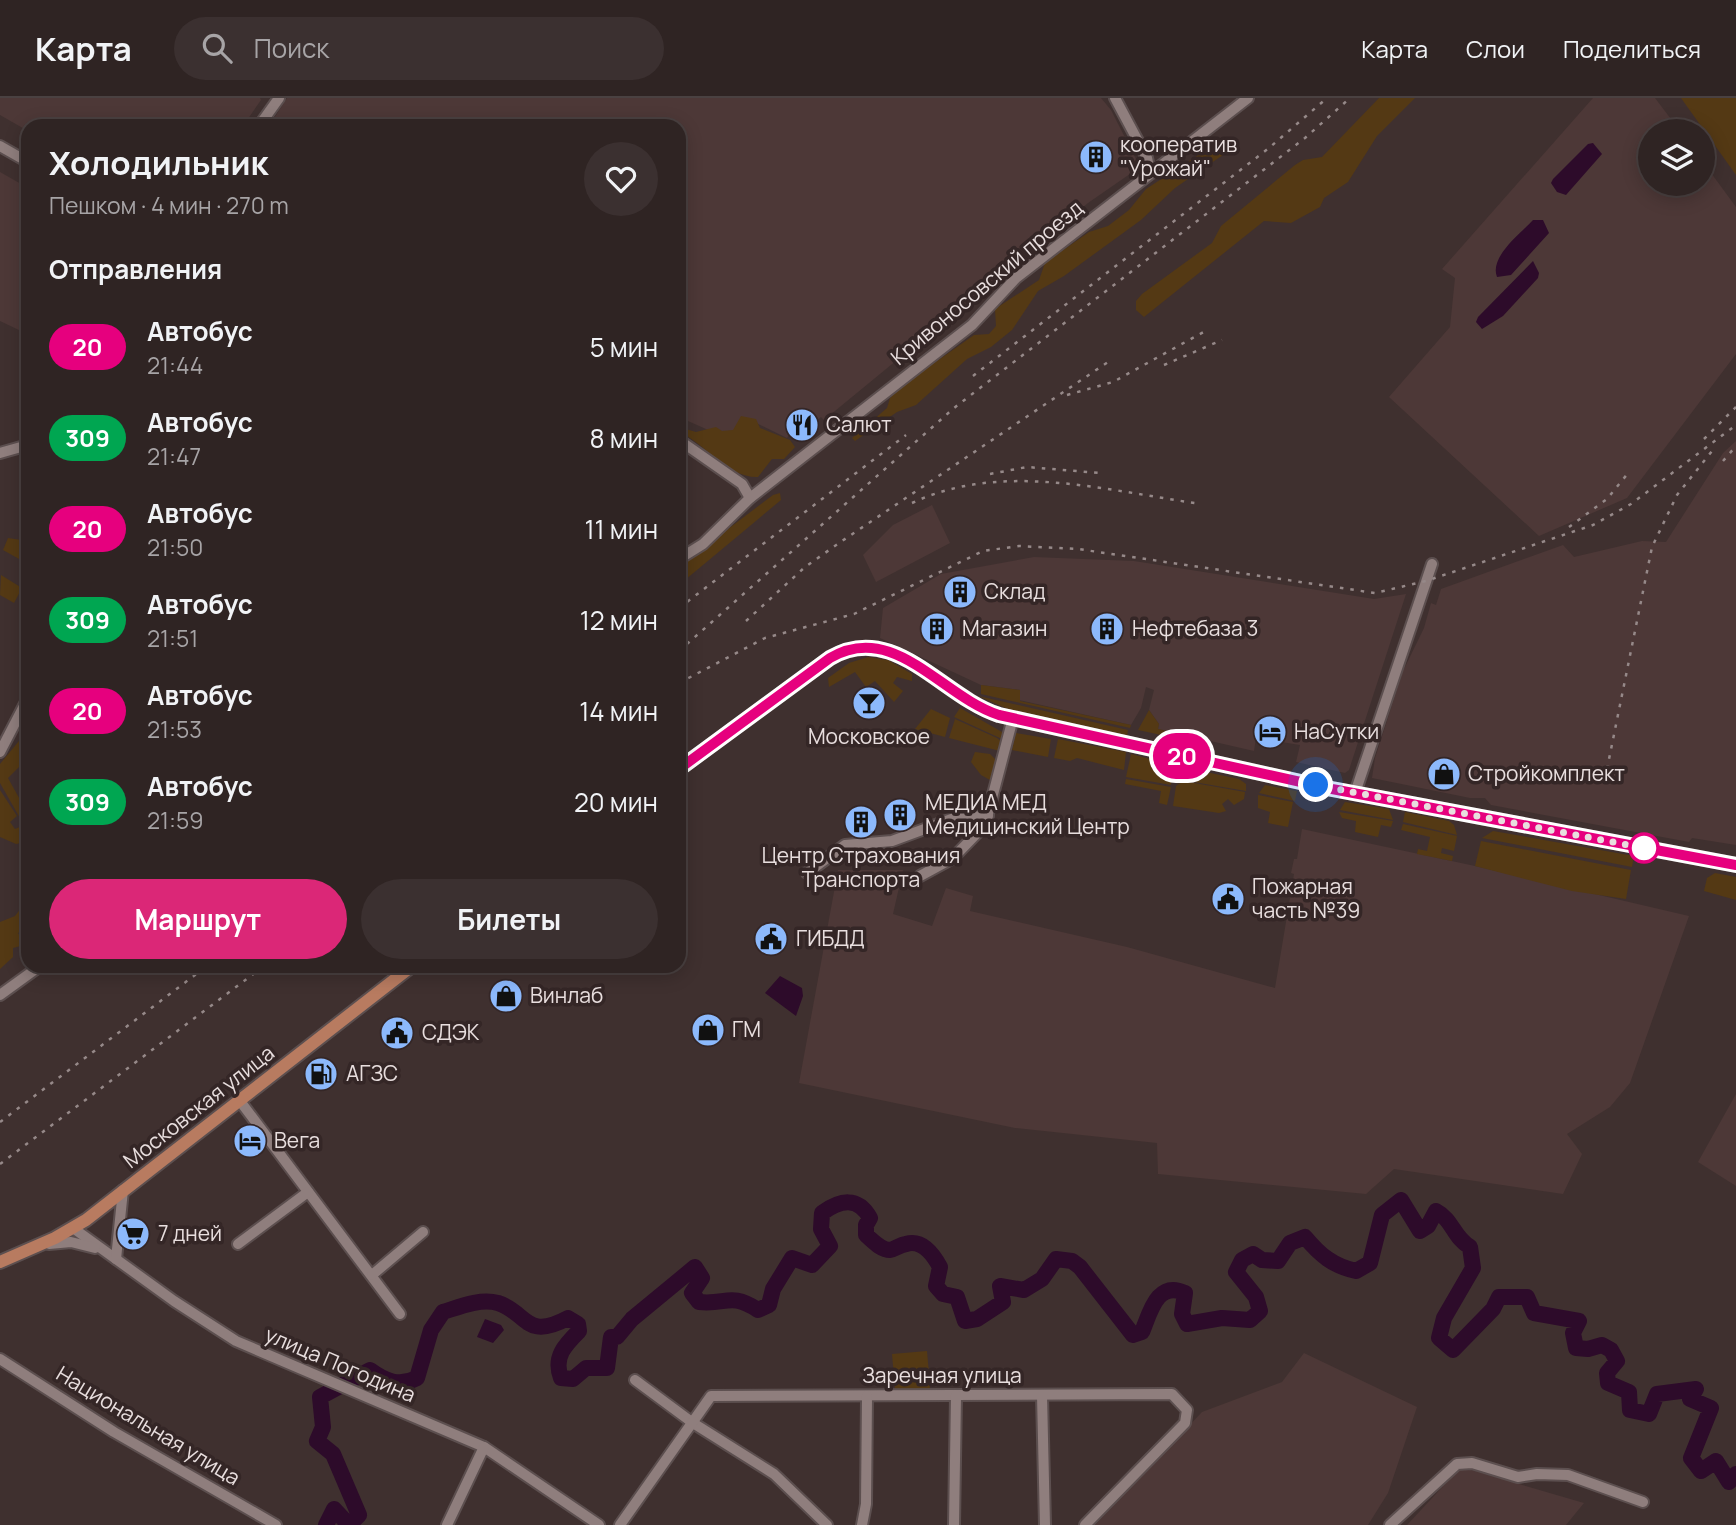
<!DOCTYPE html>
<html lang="ru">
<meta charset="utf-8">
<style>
:root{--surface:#2f2423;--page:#3b3030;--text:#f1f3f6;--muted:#a7a4a6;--line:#4a4141;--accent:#db2777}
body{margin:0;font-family:Manrope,sans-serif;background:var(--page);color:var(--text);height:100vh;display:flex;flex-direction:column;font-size:26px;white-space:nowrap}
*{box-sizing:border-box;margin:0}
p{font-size:23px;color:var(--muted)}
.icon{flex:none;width:38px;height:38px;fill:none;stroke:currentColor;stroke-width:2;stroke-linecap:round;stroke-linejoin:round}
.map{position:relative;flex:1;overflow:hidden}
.details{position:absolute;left:21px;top:21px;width:665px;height:854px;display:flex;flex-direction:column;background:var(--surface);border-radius:21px;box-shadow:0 4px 18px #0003,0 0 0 2px var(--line)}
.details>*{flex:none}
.badge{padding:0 14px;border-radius:23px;font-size:24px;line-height:46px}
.tools{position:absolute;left:1638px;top:21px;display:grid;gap:14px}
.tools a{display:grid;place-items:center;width:77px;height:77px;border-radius:50%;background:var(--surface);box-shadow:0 4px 18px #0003,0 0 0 2px var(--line);font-size:35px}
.you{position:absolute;width:35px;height:35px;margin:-18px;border:5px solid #fff;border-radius:50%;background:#1a73e8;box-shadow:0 0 0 10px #1a73e833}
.map>.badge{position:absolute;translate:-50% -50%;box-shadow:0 0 0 4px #fff}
h2{padding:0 28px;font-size:26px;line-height:63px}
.round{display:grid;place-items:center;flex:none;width:74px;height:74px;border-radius:37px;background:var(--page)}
.headline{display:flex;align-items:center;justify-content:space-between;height:119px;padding:0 28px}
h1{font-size:33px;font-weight:700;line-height:52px}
.button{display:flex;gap:14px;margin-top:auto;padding:14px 28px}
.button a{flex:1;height:80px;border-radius:42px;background:var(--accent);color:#fff;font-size:28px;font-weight:700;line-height:80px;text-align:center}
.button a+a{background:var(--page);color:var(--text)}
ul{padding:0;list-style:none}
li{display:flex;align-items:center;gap:21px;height:91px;padding:0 28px}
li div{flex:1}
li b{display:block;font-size:26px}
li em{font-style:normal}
li .badge{min-width:77px;font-weight:700;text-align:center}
header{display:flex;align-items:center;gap:42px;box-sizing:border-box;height:98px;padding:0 35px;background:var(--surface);border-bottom:2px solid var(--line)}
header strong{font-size:33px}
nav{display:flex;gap:38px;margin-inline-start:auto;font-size:24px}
.search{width:490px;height:63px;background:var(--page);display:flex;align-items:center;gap:18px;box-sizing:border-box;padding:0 24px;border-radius:38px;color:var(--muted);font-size:26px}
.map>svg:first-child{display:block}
.built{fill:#4d3837}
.green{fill:#543914}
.water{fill:#2d0b2a}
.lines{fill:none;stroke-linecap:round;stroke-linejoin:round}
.river{stroke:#2d0b2a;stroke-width:16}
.minor-casing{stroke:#5c4f4f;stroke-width:14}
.major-casing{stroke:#5c4f4f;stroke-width:16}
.minor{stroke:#8f7e7d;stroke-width:10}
.major{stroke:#b87b60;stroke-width:12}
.rail{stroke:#968989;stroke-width:2.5;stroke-dasharray:3.5 7;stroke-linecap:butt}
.line-casing{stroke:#fff;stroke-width:16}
.line{stroke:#e6007e;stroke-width:10}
.walk{stroke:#e8dede;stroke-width:7;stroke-dasharray:0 12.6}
.stop-dot{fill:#fff;stroke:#e6007e;stroke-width:3.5}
.labels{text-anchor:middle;stroke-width:7;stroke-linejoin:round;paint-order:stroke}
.poi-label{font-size:21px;fill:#e8dede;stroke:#342626;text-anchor:start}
.street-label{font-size:21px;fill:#e8dede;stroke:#342626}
</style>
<header>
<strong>Карта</strong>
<div class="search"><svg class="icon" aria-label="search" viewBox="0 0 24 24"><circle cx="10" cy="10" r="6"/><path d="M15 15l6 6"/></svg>Поиск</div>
<nav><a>Карта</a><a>Слои</a><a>Поделиться</a></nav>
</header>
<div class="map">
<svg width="1736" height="1427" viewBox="0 0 1736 1427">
<rect width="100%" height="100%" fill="#3f302f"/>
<g class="built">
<polygon points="0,0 260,0 261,2 243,28 28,28 28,33 0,17"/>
<polygon points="287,0 1101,0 1111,12 1140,69 1088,105 824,322 821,319 806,332 794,330 787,340 752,323 742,347 679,319 679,28 269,28"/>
<polygon points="1593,0 1655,0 1680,33 1650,33 1650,86 1703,86 1703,64 1736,109 1736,256 1627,400 1539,438 1389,299 1450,229 1455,180 1442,171"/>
<polygon points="0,74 28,90 28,220 21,233 0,223"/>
<polygon points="1736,343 1736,747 1692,740 1689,744 1491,707 1485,700 1470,700 1372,680 1375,660 1403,573 1424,530 1431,505 1436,507 1441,491 1563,447 1574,459 1642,443 1666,444 1723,355"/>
<polygon points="932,407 950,445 876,484 863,457 893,427"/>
<polygon points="1034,459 1134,463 1374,501 1406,496 1349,672 1345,675 1296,664 1300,647 1256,640 1254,653 1158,631 1159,626 1149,612 1154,592 1146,589 1141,610 1131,627 1019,602 1020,592 981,587 880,540 883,510 941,476"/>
<polygon points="1302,731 1475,768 1689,818 1630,985 1610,1009 1567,1036 1582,1056 1563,1096 1394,1071 1366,1096 1158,1076 1157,1045 1015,1030 799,985 838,772 903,772 893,816 932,828 946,790 973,798 970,813 1127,849 1275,890 1294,776 1291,775 1294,761 1297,761"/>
<polygon points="1736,996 1736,1088 1698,1064"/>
<polygon points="1304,1255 1417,1309 1388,1395 1368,1427 1095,1427 1202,1314 1282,1284"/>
<polygon points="1461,1369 1584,1405 1566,1427 1407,1427"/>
</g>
<g class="green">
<polygon points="1379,0 1415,0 1377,38 1348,84 1324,100 1320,109 1291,125 1264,123 1144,219 1136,212 1136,203 1142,196 1212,145 1221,128 1295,67 1303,62 1322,59"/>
<polygon points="1681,0 1736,0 1736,77"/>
<polygon points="1237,41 1236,48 1175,90 1141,122 1064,178 1038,193 1012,232 991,249 967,261 916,307 897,314 855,343 852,340 887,310 890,300 903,287 974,237 989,236 996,228 995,211 1039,182 1045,165 1089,134 1108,128 1129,112 1146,91 1206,52"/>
<path d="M741,318L756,321L760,330L790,342L795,349L784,361H772L758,379C727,380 705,345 679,334V329L696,334L716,329L722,333L733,332Z"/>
<polygon points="780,395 781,402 679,487 679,468 773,397"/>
<polygon points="8,440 28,443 28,466 3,452"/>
<polygon points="1,477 22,490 14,505 0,497"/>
<polygon points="868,559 888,562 912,576 912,583 897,579 893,585 903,593 894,604 875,583 866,589 855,574 829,589 828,580 849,565"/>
<polygon points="981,587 1020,592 1020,603 1131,627 1130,630 981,596"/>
<polygon points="978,598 1128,632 1127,639 1010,612"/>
<polygon points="960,610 1002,634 1002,641 954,619"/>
<polygon points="931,611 950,620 945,639 915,631"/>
<polygon points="1149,612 1159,626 1158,631 1167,633 1166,638 1138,632"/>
<polygon points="955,621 997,640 1002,644 1000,653 949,640"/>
<polygon points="28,632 28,670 19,669 8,680 28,716 28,734 0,685 0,666"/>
<polygon points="1016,635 1051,641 1048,659 1012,652"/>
<polygon points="1058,641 1126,654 1124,672 1077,660 1070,663 1054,660"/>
<polygon points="975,654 990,656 997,663 997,673 990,682 981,677 971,664"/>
<polygon points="1131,656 1173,667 1171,687 1126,679"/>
<polygon points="1182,669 1239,681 1246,686 1246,693 1182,682 1177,686"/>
<polygon points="1126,681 1171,689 1167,707 1159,705 1161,693 1125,686"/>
<polygon points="1183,683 1245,694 1244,701 1234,707 1228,701 1222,706 1226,713 1219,715 1173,708 1176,688"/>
<polygon points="1265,687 1297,693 1295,703 1259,695"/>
<polygon points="0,692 17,718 10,724 15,731 22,728 28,739 27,744 16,746 0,739"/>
<polygon points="1258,697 1293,704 1288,729 1268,725 1270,714 1258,710"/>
<polygon points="1345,704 1389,711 1393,722 1340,712"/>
<polygon points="1339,714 1393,723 1391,729 1381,727 1378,739 1355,734 1356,723 1342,720"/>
<polygon points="1405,714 1449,723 1454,727 1457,737 1403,724"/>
<polygon points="1403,726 1457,738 1454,753 1442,750 1441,755 1453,758 1452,763 1417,756 1418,751 1427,753 1430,739 1401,732"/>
<polygon points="1493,733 1634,758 1632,769 1482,740"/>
<polygon points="1481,743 1631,772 1626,801 1572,793 1475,768"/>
<polygon points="1715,775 1736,779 1736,802 1704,793 1707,780"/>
<polygon points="28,801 28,816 18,836 28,837 28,846 13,850 13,859 0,871 0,824 15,818"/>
<polygon points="927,1253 929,1276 894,1279 892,1256"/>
<polygon points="929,1279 930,1291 895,1293 894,1281"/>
</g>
<g class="water">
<polygon points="1593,45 1602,56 1566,97 1557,94 1551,85 1553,81 1588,46"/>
<path d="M1533,122H1543L1549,135L1511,177L1497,179C1489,159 1521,135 1533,122Z"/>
<polygon points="1533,163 1539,175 1538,180 1503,218 1482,231 1476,224 1478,219"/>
<polygon points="780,878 802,890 803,898 796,918 765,895"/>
<polygon points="485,1221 501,1227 504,1232 493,1245 477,1239"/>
</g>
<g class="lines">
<path class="river" d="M326,1427L334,1411L349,1427L359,1417L333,1356L317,1343L323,1329L320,1299L370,1272C385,1283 399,1289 417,1280L431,1232L443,1214C459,1209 480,1200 498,1205C527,1214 525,1243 568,1220L578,1226L579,1233C565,1247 553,1259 561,1280L573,1281L586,1270H607L611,1239H617L632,1221L695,1169L702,1180L692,1195L699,1204C727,1207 730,1194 758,1212L769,1207L773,1191L792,1160L812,1167L830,1148L821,1131L822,1115C840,1102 858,1098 870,1120L866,1127V1137C873,1143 881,1152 890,1152C895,1151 900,1147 906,1146C922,1141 933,1156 940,1169L936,1188L943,1196L957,1199L965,1223L977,1221L1003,1204L1000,1188L1024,1192L1042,1181L1056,1161L1072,1163L1080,1169L1133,1237L1142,1234C1150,1215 1157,1182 1185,1195L1182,1216L1187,1226L1222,1220L1250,1222L1260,1213L1256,1199L1236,1174L1242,1162L1253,1156L1262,1162L1278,1163L1290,1145L1305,1139C1320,1157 1333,1168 1356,1173L1370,1165L1382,1117L1401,1102L1420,1133L1428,1128L1436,1113C1453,1122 1453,1139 1470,1149L1473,1170L1444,1220L1439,1240L1453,1252L1493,1211L1499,1199H1527L1534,1215L1579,1223L1573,1235L1576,1250L1588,1251L1602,1247L1611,1252L1617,1263L1607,1275L1608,1285L1629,1294L1630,1312L1649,1316L1657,1296L1696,1291L1690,1301L1711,1310L1691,1360L1701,1373L1716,1363L1729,1384L1736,1376"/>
<defs>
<g id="minor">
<polyline points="1115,0 1147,60 1150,73"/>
<polyline points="259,28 279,0"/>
<polyline points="0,48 28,64"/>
<polyline points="679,342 742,386 750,400"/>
<polyline points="0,355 28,347"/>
<polyline points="679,461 703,446 750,400 972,227 1016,180 1248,0"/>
<polyline points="0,654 28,600"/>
<polyline points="1355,695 1432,466"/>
<polyline points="807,775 845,747 892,743 957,719 988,718"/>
<polyline points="920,778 953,760 985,727 1013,620"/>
<polyline points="0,897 40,868"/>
<polyline points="240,1003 400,1216"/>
<polyline points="73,1130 174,1203 236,1243 484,1349 599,1427"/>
<polyline points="49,1146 71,1144 95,1150"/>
<polyline points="238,1146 308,1094"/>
<polyline points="116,1161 123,1092"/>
<polyline points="372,1177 423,1134"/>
<polyline points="0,1261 114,1334 276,1427"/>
<polyline points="635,1282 693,1325 774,1376 827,1427"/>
<polyline points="1042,1297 1045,1427"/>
<polyline points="447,1427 484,1349"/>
<polyline points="620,1427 711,1298 1172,1296 1187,1312 1185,1325 1085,1427"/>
<polyline points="862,1427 866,1406 867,1298"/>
<polyline points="954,1427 956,1297"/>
<polyline points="1390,1427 1457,1366 1472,1365 1518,1379 1537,1376 1568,1377 1643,1404"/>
</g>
<g id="major">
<path d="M679,671L830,560C894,523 942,598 999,617L1332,691L1736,767"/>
<polyline points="0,1164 55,1140 86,1122 412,868"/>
</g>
</defs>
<use href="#minor" class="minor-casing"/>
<use href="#major" class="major-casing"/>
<use href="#minor" class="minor"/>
<use href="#major" class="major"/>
<g class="rail">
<polyline points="1164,267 1222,242"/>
<polyline points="973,278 1269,50 1327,0"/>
<polyline points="1067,297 1113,284 1209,231"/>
<polyline points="1704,341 1736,309"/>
<polyline points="1723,363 1736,348"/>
<polyline points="990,376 1027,369 1100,375"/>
<path d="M912,405C1001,363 1103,392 1195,405"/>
<polyline points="1569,429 1607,401 1629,374"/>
<polyline points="679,510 906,337"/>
<polyline points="746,523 805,469 842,443 1111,262"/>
<polyline points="679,553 954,310 1305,40 1350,0"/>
<polyline points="679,585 765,540 854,516 983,453 1019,448 1078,451 1375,495 1426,483 1593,427 1631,406 1736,327"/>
<polyline points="1607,671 1652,449 1677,397 1712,353"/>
<polyline points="0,1024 207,868"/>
<polyline points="0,1066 264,868"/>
</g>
</g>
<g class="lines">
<defs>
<path id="line" d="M679,671L830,560C894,522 942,599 999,617L1332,691L1736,767"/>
</defs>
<use href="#line" class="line-casing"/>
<use href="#line" class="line"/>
<polyline class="walk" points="1316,687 1649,751 1644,750"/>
</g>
<defs>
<symbol id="building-disc" viewBox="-11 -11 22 22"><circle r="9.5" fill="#8cb9fc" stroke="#342626"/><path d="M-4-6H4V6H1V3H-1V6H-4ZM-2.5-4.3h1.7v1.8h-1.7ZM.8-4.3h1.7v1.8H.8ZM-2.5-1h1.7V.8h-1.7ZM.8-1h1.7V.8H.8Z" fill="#111"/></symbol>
<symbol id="restaurant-disc" viewBox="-11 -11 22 22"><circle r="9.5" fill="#8cb9fc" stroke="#342626"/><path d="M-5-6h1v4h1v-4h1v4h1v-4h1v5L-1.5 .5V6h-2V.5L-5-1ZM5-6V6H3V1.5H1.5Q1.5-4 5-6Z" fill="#111"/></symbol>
<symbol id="bar-disc" viewBox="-11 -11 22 22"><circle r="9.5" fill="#8cb9fc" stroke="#342626"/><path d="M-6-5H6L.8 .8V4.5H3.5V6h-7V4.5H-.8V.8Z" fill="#111"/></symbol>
<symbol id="hotel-disc" viewBox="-11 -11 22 22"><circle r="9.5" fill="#8cb9fc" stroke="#342626"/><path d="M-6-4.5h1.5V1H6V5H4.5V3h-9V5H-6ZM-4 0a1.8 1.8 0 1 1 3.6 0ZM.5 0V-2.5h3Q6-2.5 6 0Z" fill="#111"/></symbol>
<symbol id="shop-disc" viewBox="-11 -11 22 22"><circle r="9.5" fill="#8cb9fc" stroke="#342626"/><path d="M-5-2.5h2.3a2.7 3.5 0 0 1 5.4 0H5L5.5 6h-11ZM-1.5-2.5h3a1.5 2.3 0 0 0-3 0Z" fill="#111"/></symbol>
<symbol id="civic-disc" viewBox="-11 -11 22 22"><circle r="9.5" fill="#8cb9fc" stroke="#342626"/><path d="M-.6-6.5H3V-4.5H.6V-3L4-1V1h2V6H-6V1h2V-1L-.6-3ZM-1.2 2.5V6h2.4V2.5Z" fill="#111"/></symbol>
<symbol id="fuel-disc" viewBox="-11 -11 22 22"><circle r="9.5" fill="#8cb9fc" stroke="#342626"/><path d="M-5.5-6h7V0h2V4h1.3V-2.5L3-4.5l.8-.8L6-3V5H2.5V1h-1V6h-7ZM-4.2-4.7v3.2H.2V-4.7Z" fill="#111"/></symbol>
<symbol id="supermarket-disc" viewBox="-11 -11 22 22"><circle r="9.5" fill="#8cb9fc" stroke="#342626"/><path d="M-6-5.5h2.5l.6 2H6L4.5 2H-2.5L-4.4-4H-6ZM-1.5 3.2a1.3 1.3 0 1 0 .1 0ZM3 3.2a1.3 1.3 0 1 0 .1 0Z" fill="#111"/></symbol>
</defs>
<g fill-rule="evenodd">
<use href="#building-disc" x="1077" y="40" width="38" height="38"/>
<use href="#restaurant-disc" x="783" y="308" width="38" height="38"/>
<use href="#building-disc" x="941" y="475" width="38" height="38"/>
<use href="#building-disc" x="918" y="512" width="38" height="38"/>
<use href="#building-disc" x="1088" y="512" width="38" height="38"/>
<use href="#bar-disc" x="850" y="586" width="38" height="38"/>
<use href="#hotel-disc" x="1251" y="615" width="38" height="38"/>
<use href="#shop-disc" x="1425" y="657" width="38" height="38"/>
<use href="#building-disc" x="881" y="698" width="38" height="38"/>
<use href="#building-disc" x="842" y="705" width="38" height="38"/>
<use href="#civic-disc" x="1209" y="782" width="38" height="38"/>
<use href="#civic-disc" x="752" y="822" width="38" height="38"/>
<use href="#shop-disc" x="487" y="879" width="38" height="38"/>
<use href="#shop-disc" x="689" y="913" width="38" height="38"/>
<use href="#civic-disc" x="378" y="916" width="38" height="38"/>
<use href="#fuel-disc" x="302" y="957" width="38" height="38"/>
<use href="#hotel-disc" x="231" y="1024" width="38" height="38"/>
<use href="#supermarket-disc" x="114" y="1117" width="38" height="38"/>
</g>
<circle class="stop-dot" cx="1644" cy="750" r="14"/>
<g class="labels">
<g class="poi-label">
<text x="1120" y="54">кооператив<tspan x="1120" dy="24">"Урожай"</tspan></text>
<text x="826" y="334">Салют</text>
<text x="984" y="501">Склад</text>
<text x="962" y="538">Магазин</text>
<text x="1132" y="538">Нефтебаза 3</text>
<text x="1294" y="641">НаСутки</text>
<text x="869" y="646" text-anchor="middle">Московское</text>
<text x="1468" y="683">Стройкомплект</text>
<text x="925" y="712">МЕДИА МЕД<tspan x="925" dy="24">Медицинский Центр</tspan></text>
<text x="861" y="765" text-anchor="middle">Центр Страхования<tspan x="861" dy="24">Транспорта</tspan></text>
<text x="1252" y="796">Пожарная<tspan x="1252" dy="24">часть №39</tspan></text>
<text x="796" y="848">ГИБДД</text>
<text x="530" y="905">Винлаб</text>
<text x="732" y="939">ГМ</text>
<text x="422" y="942">СДЭК</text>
<text x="346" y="983">АГЗС</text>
<text x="274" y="1050">Вега</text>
<text x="158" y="1143">7 дней</text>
</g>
<g class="street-label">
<text transform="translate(987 185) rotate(-40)" y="7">Кривоносовский проезд</text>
<text transform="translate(199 1009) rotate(-38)" y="7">Московская улица</text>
<text transform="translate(340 1267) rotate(23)" y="7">улица Погодина</text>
<text x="942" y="1285">Заречная улица</text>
<text transform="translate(148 1328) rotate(31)" y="7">Национальная улица</text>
</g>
</g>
</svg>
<div class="tools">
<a><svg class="icon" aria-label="layers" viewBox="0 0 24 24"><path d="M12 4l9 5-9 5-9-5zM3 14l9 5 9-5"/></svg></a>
</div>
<div class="you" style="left:1316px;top:687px"></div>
<b class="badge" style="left:1182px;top:658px;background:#e6007e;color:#fff">20</b>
<section class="details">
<div class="headline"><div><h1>Холодильник</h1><p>Пешком · 4 мин · 270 m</p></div><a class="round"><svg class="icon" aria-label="heart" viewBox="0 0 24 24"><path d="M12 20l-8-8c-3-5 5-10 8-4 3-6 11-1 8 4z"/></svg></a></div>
<h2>Отправления</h2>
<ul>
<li><span class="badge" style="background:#e6007e;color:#fff">20</span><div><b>Автобус</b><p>21:44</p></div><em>5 мин</em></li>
<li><span class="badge" style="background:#00a651;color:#fff">309</span><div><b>Автобус</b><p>21:47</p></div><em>8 мин</em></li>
<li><span class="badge" style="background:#e6007e;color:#fff">20</span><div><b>Автобус</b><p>21:50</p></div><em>11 мин</em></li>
<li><span class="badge" style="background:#00a651;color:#fff">309</span><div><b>Автобус</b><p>21:51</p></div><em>12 мин</em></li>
<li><span class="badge" style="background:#e6007e;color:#fff">20</span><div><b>Автобус</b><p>21:53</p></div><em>14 мин</em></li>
<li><span class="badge" style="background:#00a651;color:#fff">309</span><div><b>Автобус</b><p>21:59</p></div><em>20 мин</em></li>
</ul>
<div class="button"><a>Маршрут</a><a>Билеты</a></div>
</section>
</div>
